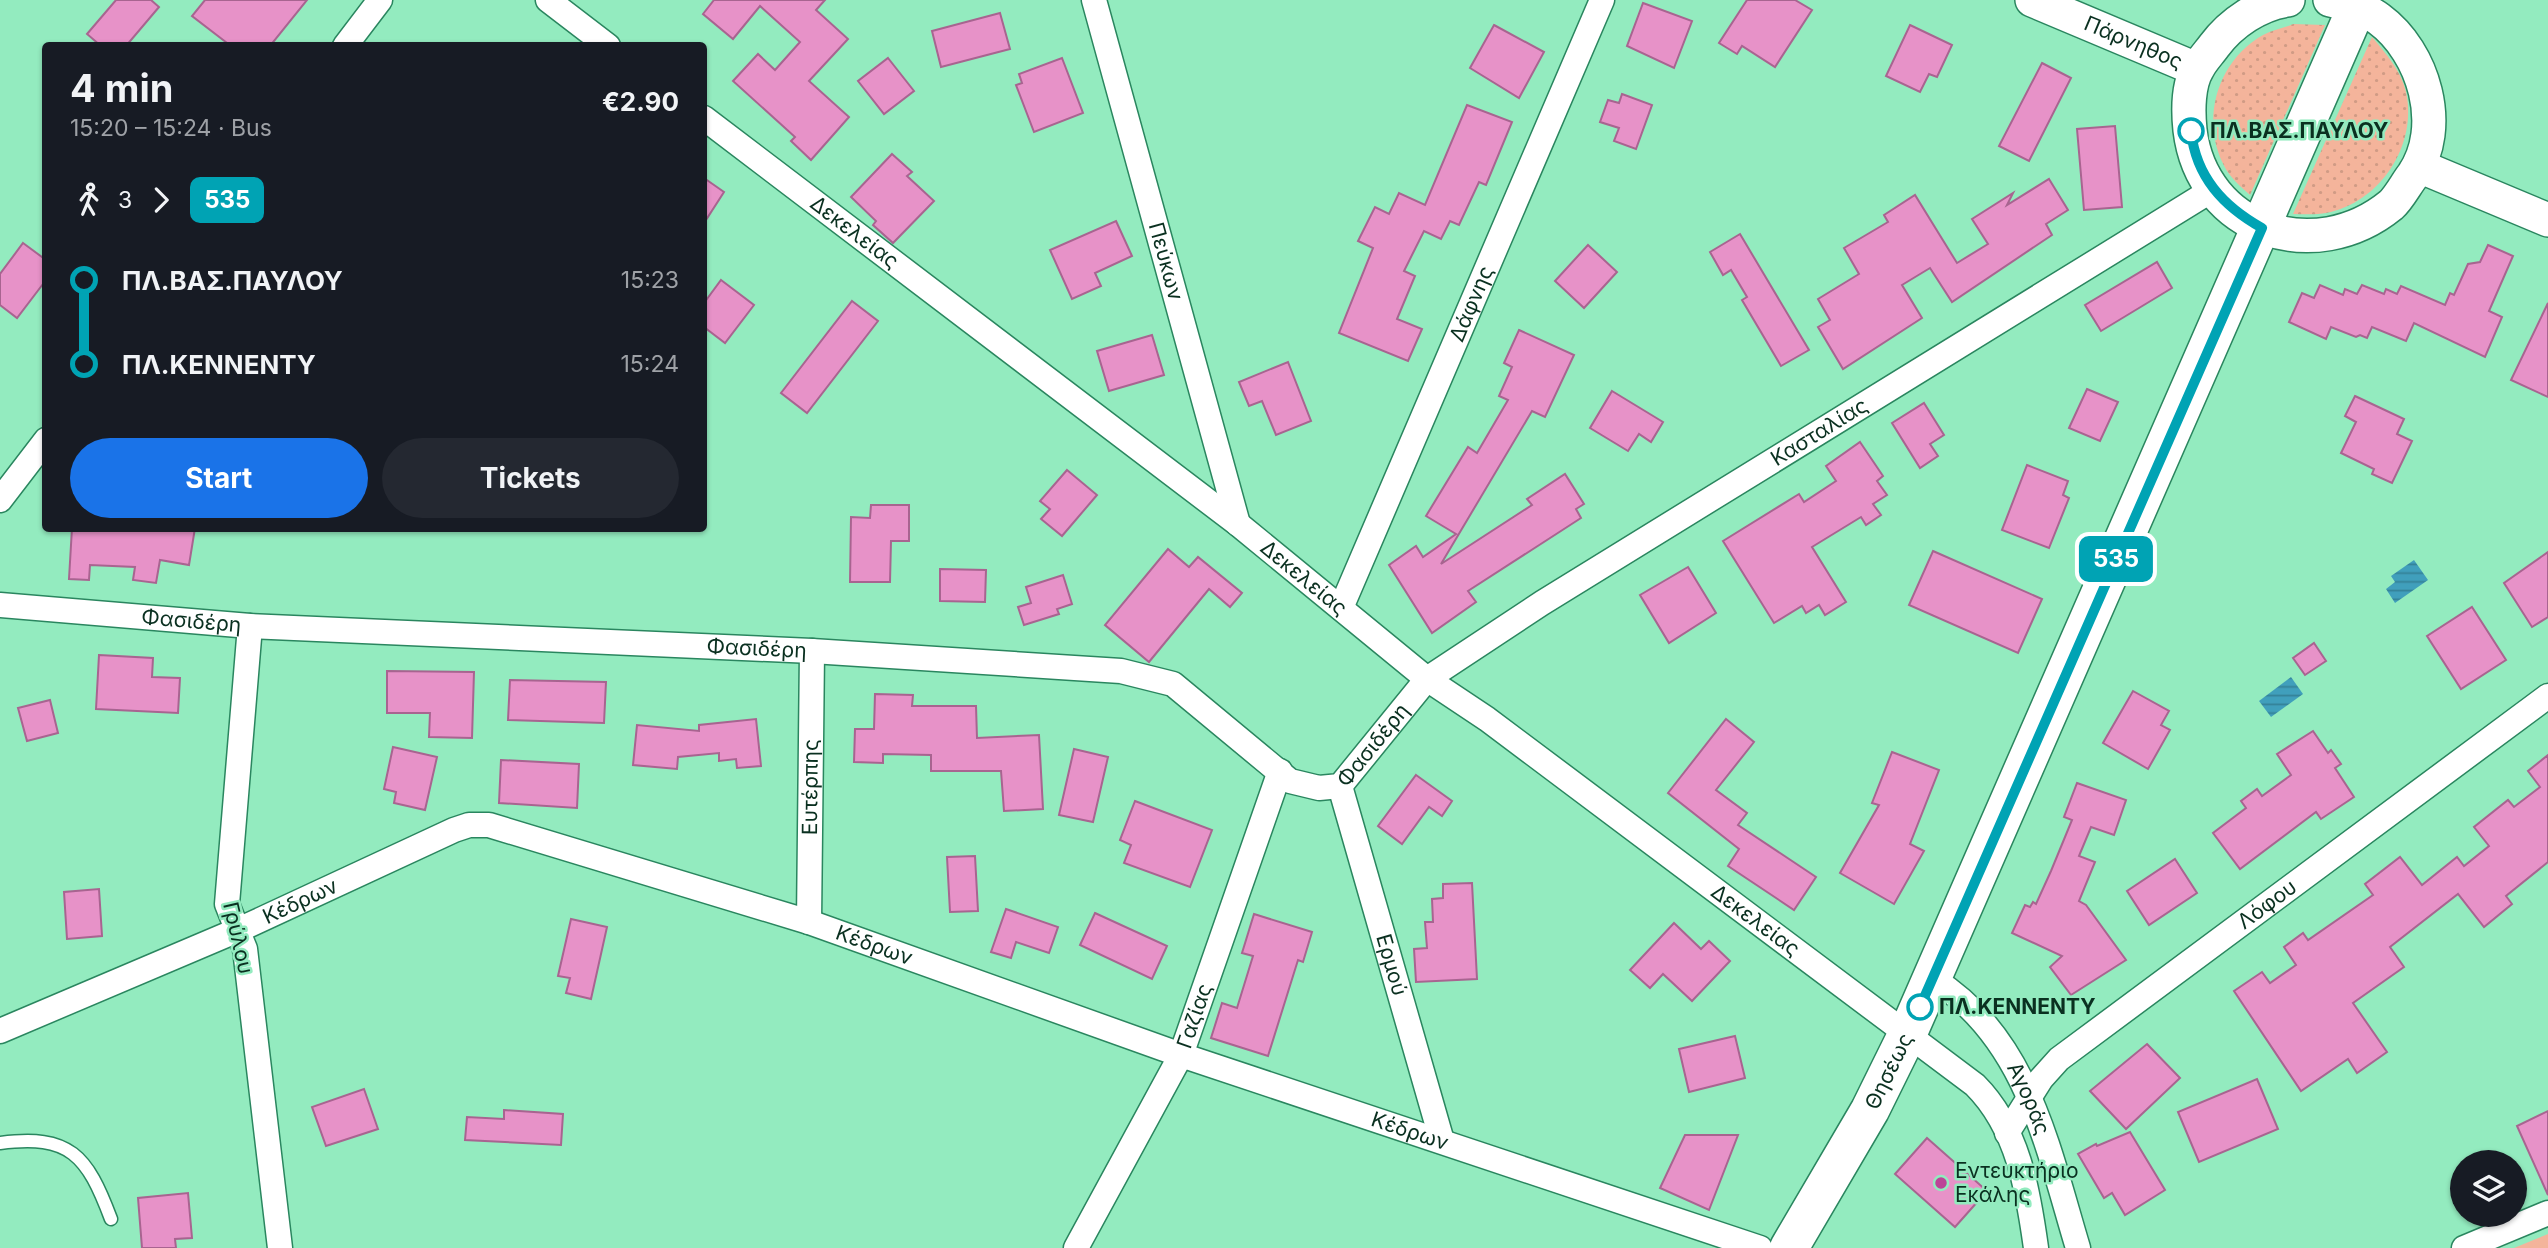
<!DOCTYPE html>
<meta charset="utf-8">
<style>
:root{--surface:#171b24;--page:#242831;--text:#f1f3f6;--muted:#9ea1a6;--accent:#1a73e8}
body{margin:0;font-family:Inter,sans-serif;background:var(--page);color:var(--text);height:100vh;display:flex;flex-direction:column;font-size:26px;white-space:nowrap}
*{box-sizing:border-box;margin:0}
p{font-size:23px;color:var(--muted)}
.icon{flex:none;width:38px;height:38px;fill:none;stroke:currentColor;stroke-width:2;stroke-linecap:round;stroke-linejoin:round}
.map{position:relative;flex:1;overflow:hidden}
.sheet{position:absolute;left:42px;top:42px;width:665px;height:490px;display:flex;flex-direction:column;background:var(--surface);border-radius:7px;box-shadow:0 2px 5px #0004}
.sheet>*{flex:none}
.badge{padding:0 14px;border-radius:10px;font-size:24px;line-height:46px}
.fabs{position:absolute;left:2450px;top:1150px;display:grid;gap:14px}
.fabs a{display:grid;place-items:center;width:77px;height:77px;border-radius:50%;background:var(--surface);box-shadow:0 2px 5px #0004;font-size:35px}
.map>.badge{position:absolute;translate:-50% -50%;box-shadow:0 0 0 4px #fff}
.legs{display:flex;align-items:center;gap:10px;height:77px;padding:0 28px;font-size:23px}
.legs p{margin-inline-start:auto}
.summary{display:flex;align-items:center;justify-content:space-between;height:119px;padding:0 28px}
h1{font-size:38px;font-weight:700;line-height:52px}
.button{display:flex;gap:14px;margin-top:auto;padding:14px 28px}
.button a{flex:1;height:80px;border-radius:42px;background:var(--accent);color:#fff;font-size:28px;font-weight:700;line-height:80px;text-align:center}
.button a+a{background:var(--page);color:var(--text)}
ul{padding:0 28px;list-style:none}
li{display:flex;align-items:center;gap:24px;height:84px;font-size:26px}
li i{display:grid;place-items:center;width:10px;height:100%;margin:0 9px;background:currentColor}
li i::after{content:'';width:18px;height:18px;margin:-9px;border:5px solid;border-radius:50%;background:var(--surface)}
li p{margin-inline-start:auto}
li:first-child i{background:linear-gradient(#0000 50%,currentColor 0)}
li:last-child i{background:linear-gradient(currentColor 50%,#0000 0)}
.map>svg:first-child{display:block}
.grass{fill:url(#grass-dots)}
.forest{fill:url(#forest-crowns)}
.water{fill:url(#water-rules)}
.building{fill:#e792c8;stroke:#a86490;stroke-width:2}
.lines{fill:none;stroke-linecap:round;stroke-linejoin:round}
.lane-casing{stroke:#2a865f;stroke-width:15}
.street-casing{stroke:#2a865f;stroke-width:27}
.secondary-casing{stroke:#2a865f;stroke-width:36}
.primary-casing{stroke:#2a865f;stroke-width:41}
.lane{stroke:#fff;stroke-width:12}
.street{stroke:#fff;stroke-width:24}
.secondary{stroke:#fff;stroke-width:33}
.primary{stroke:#fff;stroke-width:38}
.line-1-casing{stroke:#fff;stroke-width:16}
.line-1{stroke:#00a3b4;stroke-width:10}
.stop-1-dot{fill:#fff;stroke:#00a3b4;stroke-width:3.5}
.poi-dot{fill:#bc4397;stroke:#93ebbf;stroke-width:2.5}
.labels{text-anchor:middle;stroke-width:5;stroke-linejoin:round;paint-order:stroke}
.street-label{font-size:21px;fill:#0a3020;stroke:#93ebbf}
.stop-label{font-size:21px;font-weight:bold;fill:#0a3020;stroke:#93ebbf;text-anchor:start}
.poi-label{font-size:21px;fill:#0a3020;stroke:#93ebbf;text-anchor:start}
</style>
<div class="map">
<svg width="2548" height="1248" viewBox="0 0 2548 1248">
<defs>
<pattern id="grass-dots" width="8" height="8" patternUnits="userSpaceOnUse" patternTransform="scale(1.75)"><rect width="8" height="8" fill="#f4b49b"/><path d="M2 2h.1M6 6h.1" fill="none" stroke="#d09b85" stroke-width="1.8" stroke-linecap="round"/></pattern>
<pattern id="forest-crowns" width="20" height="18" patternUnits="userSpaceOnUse" patternTransform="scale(1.75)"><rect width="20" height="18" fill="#f4b49b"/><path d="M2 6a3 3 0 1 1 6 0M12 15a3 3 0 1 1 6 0" fill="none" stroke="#d09b85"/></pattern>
<pattern id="water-rules" width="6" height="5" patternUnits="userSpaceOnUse" patternTransform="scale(1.75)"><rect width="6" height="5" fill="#409fbc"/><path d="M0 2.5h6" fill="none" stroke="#348298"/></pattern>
</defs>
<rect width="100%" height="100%" fill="#93ebbf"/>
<g class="grass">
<path d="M2293,24L2325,25L2250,195C2242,188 2233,180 2227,171C2199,125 2215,62 2263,35C2272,30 2284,28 2293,24Z"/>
<path d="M2372,37C2386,54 2401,70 2406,92C2418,145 2380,203 2326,213C2316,215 2304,214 2293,214Z"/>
</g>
<polygon class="forest" points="2548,1234 2548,1248 2514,1248"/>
<g class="water">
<polygon points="2414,560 2428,580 2395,603 2386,589 2395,582 2391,576"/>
<polygon points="2291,677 2303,694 2271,717 2259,701"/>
</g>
<g class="building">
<polygon points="116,0 151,0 159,7 126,46 101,46 87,34"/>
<polygon points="205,0 307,0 270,46 231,46 192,16"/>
<polygon points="714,0 825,0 816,10 848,39 809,81 849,117 811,160 791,141 795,137 733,81 758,54 775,70 800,42 760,6 733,39 703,14"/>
<polygon points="1747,0 1795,0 1812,10 1775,67 1742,46 1737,54 1719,43"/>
<polygon points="1643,3 1692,21 1674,68 1627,46"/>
<polygon points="1000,13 1010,49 941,67 932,31"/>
<polygon points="1494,25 1544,52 1519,98 1470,68"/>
<polygon points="1910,25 1952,45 1937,77 1929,74 1920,92 1886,76"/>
<polygon points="888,58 914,91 884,114 858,81"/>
<polygon points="1062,58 1083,113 1034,132 1016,85 1022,83 1019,74"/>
<polygon points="2042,63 2071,78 2029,161 1999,146"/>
<polygon points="1622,94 1652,105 1636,149 1614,141 1619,128 1600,122 1608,100 1619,103"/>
<polygon points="1467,105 1512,122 1486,185 1479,182 1459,225 1450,221 1441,239 1424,231 1404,271 1415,276 1397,319 1422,329 1408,361 1339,333 1373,248 1358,241 1375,207 1389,214 1399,193 1425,205"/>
<polygon points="2115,126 2122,207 2084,210 2077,129"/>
<polygon points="892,154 912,172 907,176 934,201 893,243 873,225 876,221 851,197"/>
<polygon points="704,178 724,192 704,223"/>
<polygon points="2049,179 2068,210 2046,224 2052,235 1952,302 1930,268 1902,285 1922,318 1843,369 1818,327 1830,320 1818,299 1859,274 1844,248 1888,222 1884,215 1915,195 1957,263 1988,244 1972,219 2013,193 2007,205"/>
<polygon points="1116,221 1132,256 1095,273 1101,286 1072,299 1050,250"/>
<polygon points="1740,234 1809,350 1781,366 1742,300 1747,297 1731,270 1723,275 1710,252"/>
<polygon points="23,243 46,260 46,280 17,318 0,305 0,274"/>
<polygon points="1588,245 1617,272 1584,308 1555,281"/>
<polygon points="2488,245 2513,256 2489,311 2502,317 2485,357 2414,323 2406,341 2372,327 2367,338 2360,335 2356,337 2331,327 2326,339 2289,322 2302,293 2314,298 2320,285 2343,295 2345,289 2357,294 2362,285 2384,294 2386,289 2397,294 2401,286 2445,305 2450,293 2454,295 2468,264 2480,262"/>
<polygon points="2157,262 2172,288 2101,331 2085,305"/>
<polygon points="721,280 754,305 725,343 704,327 704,303"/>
<polygon points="852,301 878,321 807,413 781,393"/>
<polygon points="2548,303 2548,397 2511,380"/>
<polygon points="1519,330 1574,355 1545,417 1532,411 1441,564 1532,505 1527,499 1565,474 1584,504 1576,509 1581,518 1468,591 1476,602 1432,633 1389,565 1416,546 1423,557 1456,534 1426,516 1468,447 1477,453 1508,400 1499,396 1512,367 1504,363"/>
<polygon points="1152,335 1164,375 1109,391 1097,351"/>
<polygon points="1288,362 1311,421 1276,435 1262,401 1249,406 1239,382"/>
<polygon points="2087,389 2118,402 2100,441 2069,428"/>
<polygon points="1612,391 1663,422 1651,442 1639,434 1628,451 1590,428"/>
<polygon points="2355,396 2404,419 2397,434 2412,441 2392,483 2372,474 2374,469 2341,453 2356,422 2345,416"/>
<polygon points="1924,403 1944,435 1930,444 1938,456 1920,468 1892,423"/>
<polygon points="1860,442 1883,476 1877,481 1887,495 1873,504 1881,515 1866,525 1861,517 1812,547 1846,602 1825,615 1819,605 1806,613 1802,606 1774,623 1723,541 1799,494 1804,502 1836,481 1826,466"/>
<polygon points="2027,465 2068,481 2063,495 2069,498 2049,548 2002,530"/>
<polygon points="1067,470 1097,495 1062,536 1041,519 1050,509 1040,501"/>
<polygon points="871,505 909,505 909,541 891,541 890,582 850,582 851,517 870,518"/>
<polygon points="72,528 195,528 189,565 160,560 156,583 133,580 135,567 90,565 89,580 69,579"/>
<polygon points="1168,549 1189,567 1198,557 1242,593 1230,607 1209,589 1149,662 1105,625"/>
<polygon points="1933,551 2042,599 2018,653 1909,605"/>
<polygon points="2548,552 2548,617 2532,627 2504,583"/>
<polygon points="1688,567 1716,613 1669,643 1640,595"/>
<polygon points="940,569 986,570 985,602 940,601"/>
<polygon points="1063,575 1072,604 1057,609 1059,614 1024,625 1018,607 1031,603 1026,587"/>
<polygon points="2472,607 2506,660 2461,689 2427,636"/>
<polygon points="2314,643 2326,661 2305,675 2293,658"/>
<polygon points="99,655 153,658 152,677 180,678 178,713 96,709"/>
<polygon points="387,671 474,672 472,738 429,737 430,713 387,713"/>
<polygon points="510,680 606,682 604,723 508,720"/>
<polygon points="2133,691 2169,711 2161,725 2170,730 2148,769 2103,743"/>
<polygon points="875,694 913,695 912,706 976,706 977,738 1039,735 1043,809 1004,811 1001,771 931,771 931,755 883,754 883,763 854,762 855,729 874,729"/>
<polygon points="50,700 58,733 27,741 18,708"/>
<polygon points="756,719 761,766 737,768 736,759 719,761 719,753 678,757 677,769 633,765 637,725 699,731 699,725"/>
<polygon points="1726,719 1754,742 1716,790 1747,813 1738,825 1816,877 1794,910 1728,866 1739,849 1668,793"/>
<polygon points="2313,731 2328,753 2331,750 2341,764 2335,768 2354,797 2321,819 2316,812 2240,869 2213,833 2246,808 2241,801 2257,789 2262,796 2291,775 2277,754"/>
<polygon points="393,747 437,757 425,810 394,803 396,792 384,789"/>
<polygon points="1074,749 1108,757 1093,822 1059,815"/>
<polygon points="1892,752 1939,770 1910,844 1924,851 1894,904 1840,873 1879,805 1872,803"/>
<polygon points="2548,755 2548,862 2506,896 2512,904 2484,927 2458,894 2390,947 2404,967 2353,1003 2387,1052 2357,1073 2348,1059 2301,1091 2234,991 2262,972 2270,983 2296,965 2284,947 2303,933 2308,940 2373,895 2365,884 2400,857 2422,885 2457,857 2464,866 2489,846 2474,827 2508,800 2514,807 2540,787 2528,771"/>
<polygon points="501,760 579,764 577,808 499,803"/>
<polygon points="1416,775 1452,801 1442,816 1429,807 1402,844 1378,826"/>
<polygon points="2077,783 2126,800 2114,835 2091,827 2079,856 2095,862 2079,901 2086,905 2126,960 2071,995 2050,967 2062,956 2012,933 2025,905 2030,907 2033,902 2036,904 2051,871 2072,820 2064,817"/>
<polygon points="1135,801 1212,830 1190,887 1124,863 1131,845 1120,840"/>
<polygon points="975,856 978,911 950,912 947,857"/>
<polygon points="2175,859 2197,893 2149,925 2127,891"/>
<polygon points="1472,883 1477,979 1416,982 1414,949 1427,948 1425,922 1433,922 1432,899 1443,898 1443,884"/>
<polygon points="99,889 102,936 67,939 64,892"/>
<polygon points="1006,909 1058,927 1049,953 1016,942 1011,958 991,952"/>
<polygon points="1095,913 1167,946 1152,979 1080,945"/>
<polygon points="1254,914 1312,932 1303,962 1298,960 1268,1056 1211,1038 1222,1003 1237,1008 1253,956 1242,953"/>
<polygon points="571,919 607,927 591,999 566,993 570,978 558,976"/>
<polygon points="1674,923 1701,949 1709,941 1730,961 1692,1001 1663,974 1650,988 1630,970"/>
<polygon points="1735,1036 1745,1078 1689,1092 1679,1049"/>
<polygon points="2147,1044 2180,1078 2126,1129 2090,1091"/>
<polygon points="2257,1079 2278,1129 2199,1162 2178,1112"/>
<polygon points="364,1089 378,1129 326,1146 312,1107"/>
<polygon points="504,1110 563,1114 561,1145 465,1140 467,1117 504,1119"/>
<polygon points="2548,1111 2548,1195 2517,1126"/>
<polygon points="2130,1132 2165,1190 2125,1215 2112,1193 2104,1198 2078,1154 2096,1144 2097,1146"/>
<polygon points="1685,1135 1738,1135 1709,1210 1660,1188"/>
<polygon points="1927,1138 1987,1191 1955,1227 1895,1174"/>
<polygon points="188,1193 192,1238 175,1239 176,1248 142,1248 138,1198"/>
</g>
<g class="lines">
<defs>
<path id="lane" d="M0,1143C70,1134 87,1155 111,1219"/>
<g id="street">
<polyline points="548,0 608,46"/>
<path id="s1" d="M1094,0L1238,524"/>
<polyline points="345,46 380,0"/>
<path id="s2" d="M704,118L1238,524L1427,679L1487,719L1975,1085C2018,1128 2028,1190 2036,1248"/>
<polyline points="0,500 46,440"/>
<path id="s3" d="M0,605L250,626L812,651L1121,671L1173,684L1290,781L1319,788L1340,786L1427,679L1542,603L2212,190"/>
<path id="s4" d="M1341,608L1602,0"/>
<polyline points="250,626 227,904 245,949 280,1248"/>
<path id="s5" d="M1340,786L1442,1141"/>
<path id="s6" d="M809,922L812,651"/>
<path id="s7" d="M1933,979C2027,1037 2048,1149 2078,1248"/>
<path id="s8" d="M0,1031L245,927L454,830L469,825H489L809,922L1181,1055L1760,1248"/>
<path id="s9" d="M2007,1133L2041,1079L2059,1059L2548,696"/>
<path id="s10" d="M1076,1248L1181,1055L1280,771"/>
<polyline points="2464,1248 2548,1213"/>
</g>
<g id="secondary">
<path id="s11" d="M2032,0L2196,69"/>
<path d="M2288,0C2259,4 2231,23 2214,46C2209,53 2202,60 2198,68C2188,84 2188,111 2190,130C2202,231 2315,267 2391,205C2399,198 2406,184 2413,175C2446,127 2424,52 2379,19C2364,8 2348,4 2330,0"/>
<polyline points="2419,166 2548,220"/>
</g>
<g id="primary">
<path id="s12" d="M1789,1248L1870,1110L1907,1035L2360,0"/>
</g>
</defs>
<use href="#lane" class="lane-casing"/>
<use href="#street" class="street-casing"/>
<use href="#secondary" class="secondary-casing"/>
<use href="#primary" class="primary-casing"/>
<use href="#lane" class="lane"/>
<use href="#street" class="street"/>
<use href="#secondary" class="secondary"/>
<use href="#primary" class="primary"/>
</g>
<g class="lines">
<defs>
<path id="line-1" d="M1920,1007L2262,228C2223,206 2196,177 2191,131"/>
</defs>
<use href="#line-1" class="line-1-casing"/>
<use href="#line-1" class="line-1"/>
</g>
<g class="stop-1-dot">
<circle cx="2191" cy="131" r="12"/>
<circle cx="1920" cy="1007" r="12"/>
</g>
<circle class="poi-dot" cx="1941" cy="1183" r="7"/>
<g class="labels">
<g class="street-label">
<text dy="7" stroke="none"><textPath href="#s11" startOffset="110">Πάρνηθος</textPath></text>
<text dy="7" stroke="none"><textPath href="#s2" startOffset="189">Δεκελείας</textPath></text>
<text dy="7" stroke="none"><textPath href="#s1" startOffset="271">Πεύκων</textPath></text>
<text dy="7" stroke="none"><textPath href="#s4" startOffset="331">Δάφνης</textPath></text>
<text dy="7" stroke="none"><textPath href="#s3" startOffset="1981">Κασταλίας</textPath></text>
<text dy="7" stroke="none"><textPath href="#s2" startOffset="756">Δεκελείας</textPath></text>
<text dy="7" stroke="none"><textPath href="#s3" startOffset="192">Φασιδέρη</textPath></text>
<text dy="7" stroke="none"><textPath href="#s3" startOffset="758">Φασιδέρη</textPath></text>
<text dy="7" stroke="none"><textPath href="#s3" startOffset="1432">Φασιδέρη</textPath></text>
<text dy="7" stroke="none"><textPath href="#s6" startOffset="135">Ευτέρπης</textPath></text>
<text dy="7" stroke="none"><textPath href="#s8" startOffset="327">Κέδρων</textPath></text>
<text dy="7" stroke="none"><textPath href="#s9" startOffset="350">Λόφου</textPath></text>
<text dy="7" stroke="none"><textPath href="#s2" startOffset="1323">Δεκελείας</textPath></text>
<text transform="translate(238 938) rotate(77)" y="7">Γρύλου</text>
<text dy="7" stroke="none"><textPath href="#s8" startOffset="936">Κέδρων</textPath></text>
<text dy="7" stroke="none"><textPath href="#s5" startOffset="186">Ερμού</textPath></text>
<text dy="7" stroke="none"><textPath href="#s10" startOffset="261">Γαζίας</textPath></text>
<text dy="7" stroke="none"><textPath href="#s12" startOffset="203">Θησέως</textPath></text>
<text dy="7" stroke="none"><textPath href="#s7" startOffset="156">Αγοράς</textPath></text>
<text dy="7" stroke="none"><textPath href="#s8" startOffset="1503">Κέδρων</textPath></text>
</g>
<g class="stop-label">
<text x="2210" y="138">ΠΛ.ΒΑΣ.ΠΑΥΛΟΥ</text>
<text x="1939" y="1014">ΠΛ.ΚΕΝΝΕΝΤΥ</text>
</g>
<g class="poi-label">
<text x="1955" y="1178">Εντευκτήριο<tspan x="1955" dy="24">Εκάλης</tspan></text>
</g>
</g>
</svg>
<div class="fabs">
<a><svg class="icon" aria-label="layers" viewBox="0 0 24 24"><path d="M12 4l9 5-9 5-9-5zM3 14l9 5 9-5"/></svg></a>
</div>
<b class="badge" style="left:2116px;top:559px;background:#00a3b4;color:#fff">535</b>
<section class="sheet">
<div class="summary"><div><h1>4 min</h1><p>15:20 – 15:24 · Bus</p></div><b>€2.90</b></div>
<div class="legs"><svg class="icon" aria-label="walk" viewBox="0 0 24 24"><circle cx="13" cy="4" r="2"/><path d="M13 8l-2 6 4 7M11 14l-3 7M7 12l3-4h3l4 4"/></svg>3<svg class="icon" aria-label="forward" viewBox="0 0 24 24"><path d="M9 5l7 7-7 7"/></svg><b class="badge" style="background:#00a3b4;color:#fff">535</b></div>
<ul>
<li><i style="color:#00a3b4"></i><b>ΠΛ.ΒΑΣ.ΠΑΥΛΟΥ</b><p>15:23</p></li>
<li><i style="color:#00a3b4"></i><b>ΠΛ.ΚΕΝΝΕΝΤΥ</b><p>15:24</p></li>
</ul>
<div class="button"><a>Start</a><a>Tickets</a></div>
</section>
</div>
